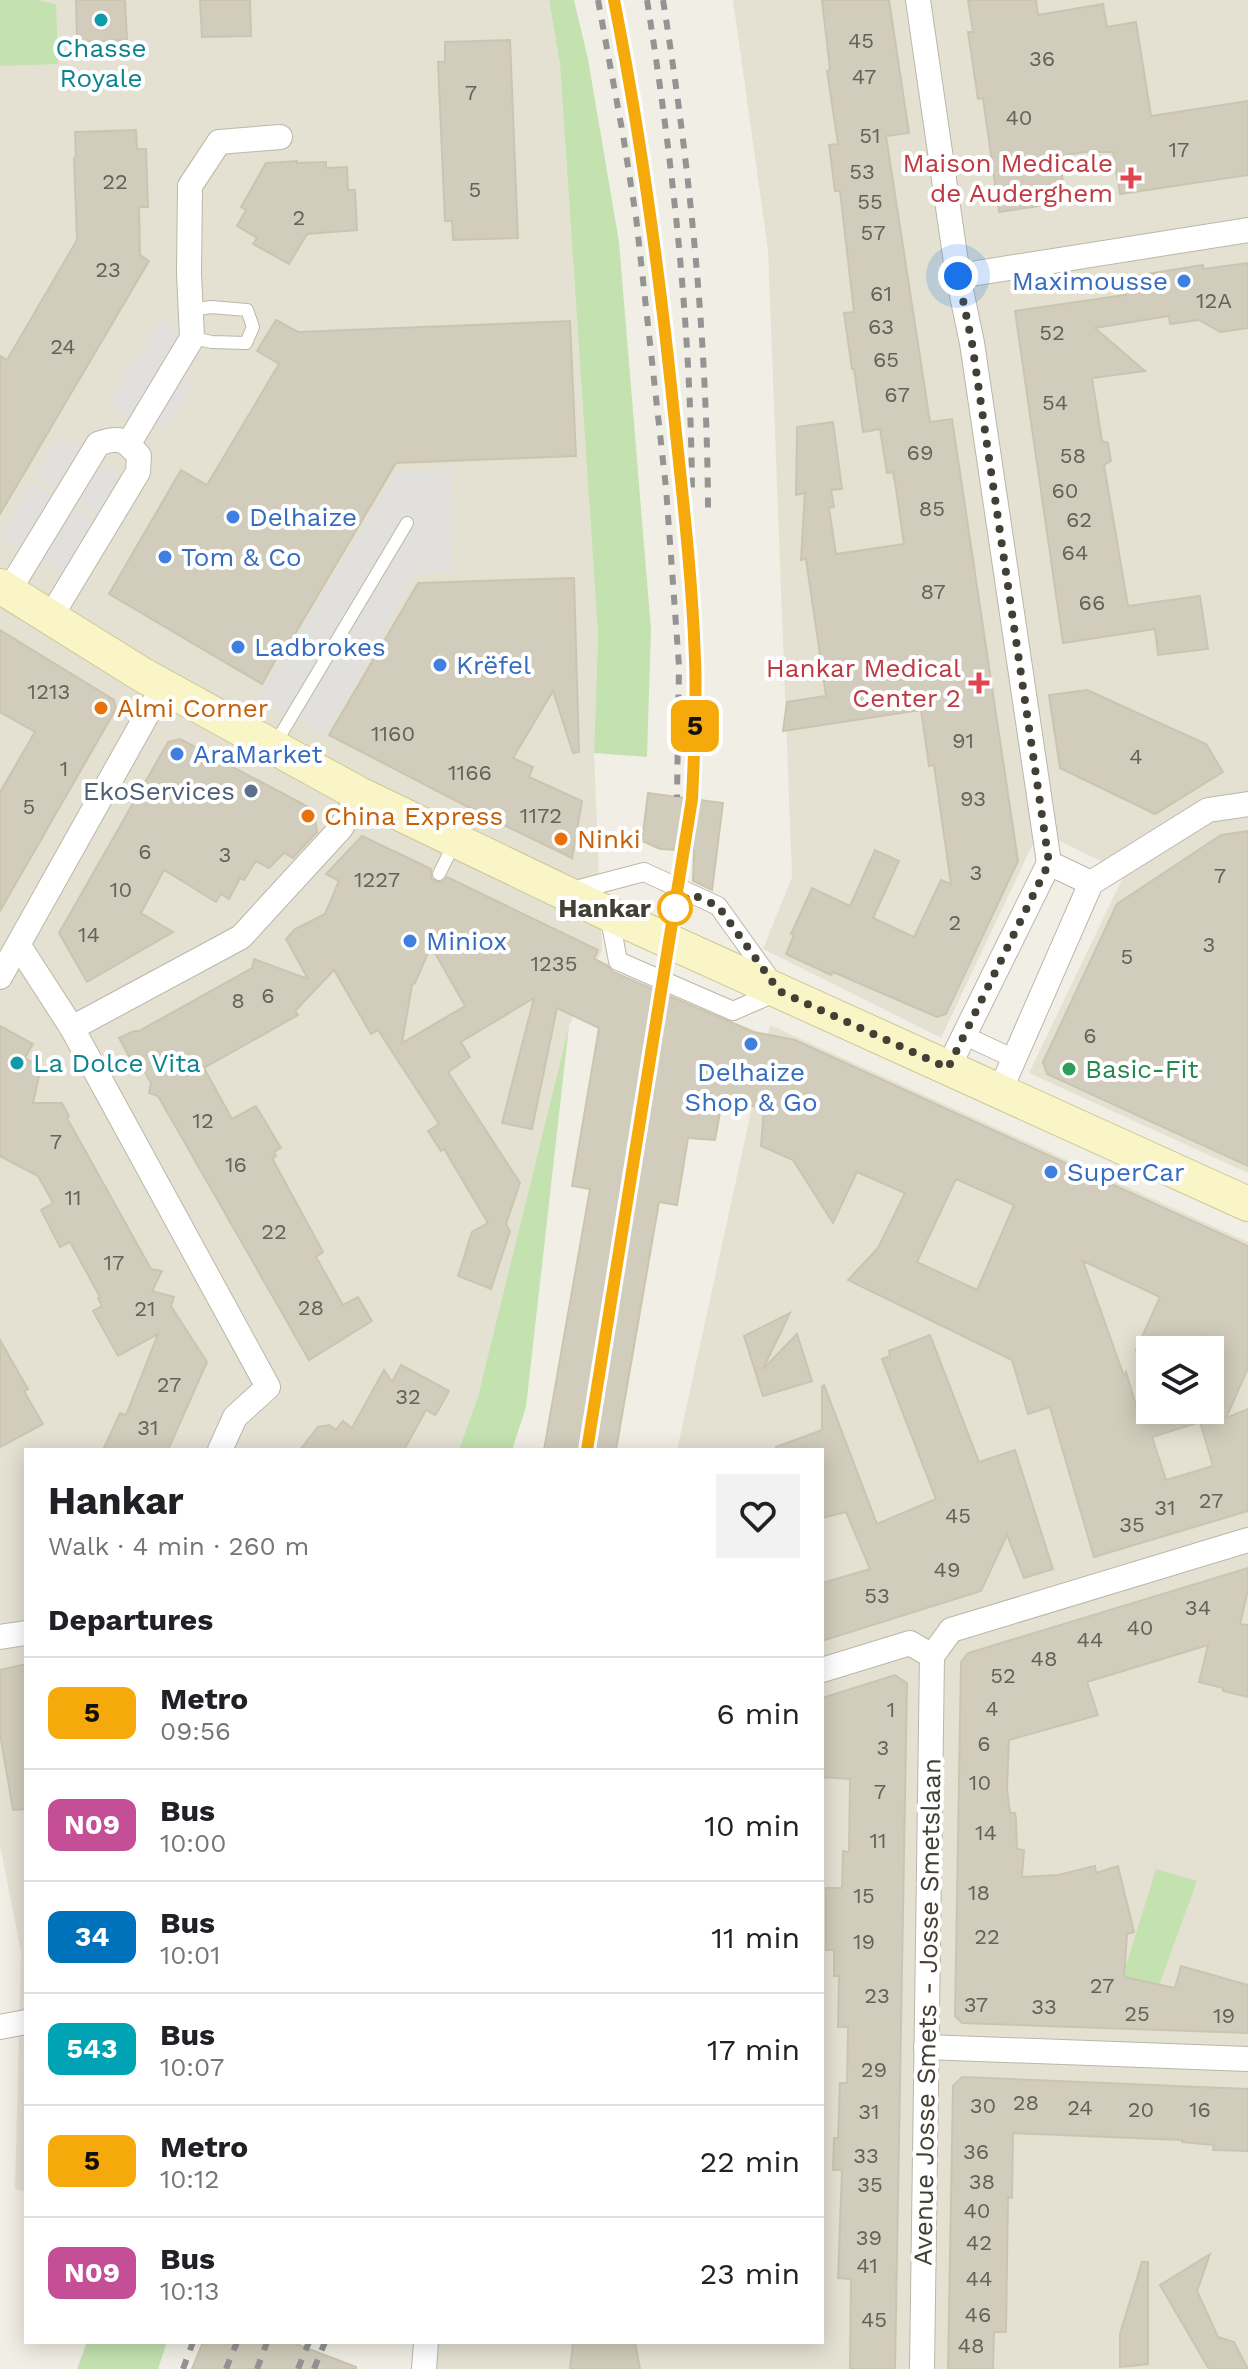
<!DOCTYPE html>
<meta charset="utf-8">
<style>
:root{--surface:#fff;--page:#f2f2f2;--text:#202124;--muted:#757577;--line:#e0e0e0}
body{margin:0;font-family:"Work Sans",sans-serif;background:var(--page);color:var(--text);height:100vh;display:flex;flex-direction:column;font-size:30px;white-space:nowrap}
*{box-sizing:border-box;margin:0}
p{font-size:26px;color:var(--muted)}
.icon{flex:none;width:44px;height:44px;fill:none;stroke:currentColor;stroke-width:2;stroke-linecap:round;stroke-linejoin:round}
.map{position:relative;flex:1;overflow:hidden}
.drawer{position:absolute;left:24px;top:1448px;width:800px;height:896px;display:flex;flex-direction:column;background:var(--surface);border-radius:0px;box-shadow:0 4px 20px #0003}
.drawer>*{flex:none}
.badge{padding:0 16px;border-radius:12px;font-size:28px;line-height:52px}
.buttons{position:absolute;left:1136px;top:1336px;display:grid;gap:16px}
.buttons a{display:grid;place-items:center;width:88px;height:88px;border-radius:0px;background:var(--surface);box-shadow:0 4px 20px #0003;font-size:40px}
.you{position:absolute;width:40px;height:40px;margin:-20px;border:6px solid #fff;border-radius:50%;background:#1a73e8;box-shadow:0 0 0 12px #1a73e833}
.map>.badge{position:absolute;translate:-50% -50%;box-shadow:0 0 0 4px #fff}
h2{padding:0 24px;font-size:30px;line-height:72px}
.round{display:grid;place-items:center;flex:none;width:84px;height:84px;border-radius:0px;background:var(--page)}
.summary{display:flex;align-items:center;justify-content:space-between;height:136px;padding:0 24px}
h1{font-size:38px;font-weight:700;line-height:60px}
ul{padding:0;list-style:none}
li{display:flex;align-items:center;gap:24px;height:112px;padding:0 24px;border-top:2px solid var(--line)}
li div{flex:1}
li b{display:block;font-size:30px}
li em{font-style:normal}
li .badge{min-width:88px;font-weight:700;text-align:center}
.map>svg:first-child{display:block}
.residential{fill:#e4e1d3;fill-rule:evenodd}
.green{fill:#c4e2b0}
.parking{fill:#e2e0dd}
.building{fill:#d1ccbb;stroke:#cbc5af;stroke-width:2;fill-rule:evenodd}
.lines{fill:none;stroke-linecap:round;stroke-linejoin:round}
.service-casing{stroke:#bbb7a8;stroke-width:14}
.pedestrian-casing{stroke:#bbb7a8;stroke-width:20}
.minor-casing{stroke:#bbb7a8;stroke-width:26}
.secondary-casing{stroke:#cdc797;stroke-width:36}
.service{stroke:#fff;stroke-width:12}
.pedestrian{stroke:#fff;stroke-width:18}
.minor{stroke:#fff;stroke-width:24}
.secondary{stroke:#faf5c6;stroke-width:34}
.rail{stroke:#949494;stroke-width:6;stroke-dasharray:10 10;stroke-linecap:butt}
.line-casing{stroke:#fff;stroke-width:18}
.line{stroke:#f6a90b;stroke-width:12}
.walk{stroke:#423f35;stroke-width:8;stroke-dasharray:0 14.4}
.culture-dot{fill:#0f9aa8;stroke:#fff;stroke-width:3}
.health-dot{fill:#e0444e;stroke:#fff;stroke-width:3}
.shop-dot{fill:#3f7fe0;stroke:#fff;stroke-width:3}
.food-dot{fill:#e8710a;stroke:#fff;stroke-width:3}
.service-dot{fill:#5c6f8a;stroke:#fff;stroke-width:3}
.stop-dot{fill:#fff;stroke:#f6a90b;stroke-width:4}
.leisure-dot{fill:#2e9e5b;stroke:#fff;stroke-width:3}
.labels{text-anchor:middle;stroke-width:8;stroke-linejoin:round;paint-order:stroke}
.number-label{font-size:22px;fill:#666256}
.culture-label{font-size:26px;fill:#0d838f;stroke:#fff}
.health-label{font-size:26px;fill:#be3a42;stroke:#fff;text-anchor:end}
.shop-label{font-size:26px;fill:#366cbe;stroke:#fff;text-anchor:start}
.food-label{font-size:26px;fill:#c56008;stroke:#fff;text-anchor:start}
.service-label{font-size:26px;fill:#4e5e75;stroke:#fff;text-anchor:end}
.stop-label{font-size:26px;font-weight:bold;fill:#423f35;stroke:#fff;text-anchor:end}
.leisure-label{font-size:26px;fill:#27864d;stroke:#fff;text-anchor:start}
.street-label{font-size:26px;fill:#423f35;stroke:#fff}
</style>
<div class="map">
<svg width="1248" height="2369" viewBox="0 0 1248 2369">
<rect width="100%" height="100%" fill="#f1efe5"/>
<g class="residential">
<polygon points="0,0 549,0 560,65 598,635 594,753 602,950 569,1026 478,1396 459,1450 26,1450 26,2192 15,2189 21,1952 0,1845"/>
<polygon points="733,0 1248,0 1248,1173 1029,1073 1125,873 1039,831 941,1038 763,949 792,877 768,250"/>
<path d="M770,1025L1248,1242V2369H435L438,2342H822V1450H677ZM1150,1350H1210V1410H1150Z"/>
</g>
<g class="green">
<polygon points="0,0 38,0 56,4 58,64 0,66"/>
<polygon points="549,0 574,0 588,59 619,242 651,629 647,757 594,753 598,635 560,65"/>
<polygon points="569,1026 526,1407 512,1450 459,1450 478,1396"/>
<polygon points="1156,1869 1197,1881 1159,1985 1123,1995 1124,1972"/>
<polygon points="87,2342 167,2342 158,2369 77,2369"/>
</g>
<g class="parking">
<polygon points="160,320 179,331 194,358 185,376 194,382 166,429 157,423 131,418 108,404"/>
<polygon points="58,438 79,450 56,488 35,476"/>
<polygon points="98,462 120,475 98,512 76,500"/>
<polygon points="451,469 454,527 451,569 414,576 327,735 258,698 397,473"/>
<polygon points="31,483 52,495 20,549 0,536"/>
<polygon points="72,507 94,519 62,574 41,561"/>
</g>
<g class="building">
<polygon points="76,0 125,0 127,40 77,42"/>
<polygon points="200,0 250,0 251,36 202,37"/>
<polygon points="822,0 889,0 909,133 886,136 930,422 952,419 1018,861 946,1014 937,1017 833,972 831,975 786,954 794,935 791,934 812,888 850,906 875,850 899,861 873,918 914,937 941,880 951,884 934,765 929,766 921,710 783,731 787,702 826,696 806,559 801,560 805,493 796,495 797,427 833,422 842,489 831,490 834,507 829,508 836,554 904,544 895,482 893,472 887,473 880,429 863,432 854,369 852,369 844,313 854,312 840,191 835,191 829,145 838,144 827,71 830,70"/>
<polygon points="968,0 1036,0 1038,15 1103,4 1107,27 1136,22 1151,116 1248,101 1248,175 1120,194 1113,152 1085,152 1059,156 1066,202 999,212 983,98 978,99 968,32 973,32"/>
<polygon points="510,40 518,238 453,240 452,221 445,221 438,62 445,62 445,42"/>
<polygon points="136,130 137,149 146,149 148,207 139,207 140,255 149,261 0,514 0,356 7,360 77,240 74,158 76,157 75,132"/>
<polygon points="297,161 297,163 326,162 326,168 347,167 348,190 355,190 357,230 307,234 289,264 253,244 257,238 237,226 246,210 241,207 266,163"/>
<polygon points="1248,263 1248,328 1220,332 1199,320 1170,324 1169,316 1095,328 1145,371 1092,378 1102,441 1108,443 1111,461 1104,465 1128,606 1200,596 1208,649 1158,655 1155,629 1063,643 1015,311 1125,295 1122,278 1203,265 1203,269"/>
<polygon points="276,320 298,332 570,321 576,456 396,463 283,654 280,652 262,684 109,594 181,470 207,485 279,364 257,351"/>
<polygon points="574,578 579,752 573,753 553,691 513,758 533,767 529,777 582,801 572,858 495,821 329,735 418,583"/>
<polygon points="0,630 114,700 116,709 0,911 0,792 35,732 0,712"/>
<polygon points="1087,690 1206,744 1223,772 1155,814 1060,768 1049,695"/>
<polygon points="180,739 314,810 317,832 293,858 284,853 269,868 256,861 244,880 240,878 229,899 221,894 216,902 164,870 141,913 173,932 87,982 59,933 168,742"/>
<polygon points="648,793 723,803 712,890 693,881 694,851 660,849 642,841"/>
<polygon points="1248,831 1248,1166 1047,1074 1043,1062 1117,904 1221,835"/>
<path d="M362,836L431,869V878L436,882H443L447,877L598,950L594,959L607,965L613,972L754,1032L795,1040L1248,1246V1368L1226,1418L1248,1409V1511L1094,1557L1050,1407L1028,1414L1012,1360L848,1280L878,1248L905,1193L857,1172L833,1223L793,1160L761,1146L764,1108L722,1101L715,1140L688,1138L677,1205L659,1202L616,1450H544L590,1189L572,1186L599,1028L557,1008L532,1129L502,1123L534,998L461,1042L470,1057L448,1072L520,1183L506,1224L510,1231L491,1289L458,1276L472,1232L488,1223L444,1149L441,1151L428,1131L439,1124L378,1030L371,1034L334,970L295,1011L298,1015L204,1068L232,1119L256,1106L281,1148L274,1152L276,1156L272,1158L323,1252L316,1257L343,1305L358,1297L372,1321L309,1360L158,1096L149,1093L151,1083L140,1063L131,1060L119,1038L134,1031H139L252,968L254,959L308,979L286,939L295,929L325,914L339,881L326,874ZM431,946L465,1006L402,1043L412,985L415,983ZM956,1179L1014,1205L977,1290L917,1262ZM1083,1261L1160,1297L1136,1350H1210V1385L1217,1389L1210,1391V1410H1144L1138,1412L1126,1372L1124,1376ZM1200,1422L1213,1466L1166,1480L1152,1437Z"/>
<polygon points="0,1026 33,1044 25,1058 41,1067 33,1103 62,1103 69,1116 67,1118 151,1269 162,1271 152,1291 174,1297 171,1306 207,1362 168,1450 103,1450 120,1413 126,1415 158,1334 118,1356 93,1311 102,1306 98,1298 100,1297 70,1242 60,1247 41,1210 53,1203 38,1176 0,1156"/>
<polygon points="790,1313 763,1369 797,1334 812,1381 763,1396 744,1336"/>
<polygon points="930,1335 979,1462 1015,1450 1053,1569 1024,1578 1007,1535 981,1591 822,1641 822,1583 870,1569 846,1512 822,1518 822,1450 776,1450 776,1447 822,1430 822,1386 824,1385 877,1524 936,1499 882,1359 890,1356 889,1351"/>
<polygon points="0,1340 28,1389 24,1391 43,1424 0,1447"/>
<polygon points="401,1365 449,1391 437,1413 435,1415 426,1410 404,1450 300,1450 318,1427 329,1425 336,1430 343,1421 352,1428 384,1370 392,1382"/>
<polygon points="1248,1568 1248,1590 1240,1624 1248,1625 1248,1697 1223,1691 1223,1688 1199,1682 1208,1645 1087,1682 1098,1715 1009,1740 1007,1788 1010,1813 1015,1813 1016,1818 1017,1849 1024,1850 1022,1877 1058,1875 1095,1866 1096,1873 1118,1866 1134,1932 1127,1934 1124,1977 1175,1988 1181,1966 1248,1985 1248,2033 962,2023 955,2016 961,1662 968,1653"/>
<polygon points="26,1664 26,1809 13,1810 0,1734 0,1670"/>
<polygon points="895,1675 907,1683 895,2369 850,2369 851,2279 838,2278 842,2170 833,2170 834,2138 838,2138 840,2083 847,2083 848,2027 838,2027 839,1976 834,1976 834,1950 826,1950 826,1888 842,1888 843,1851 849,1852 850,1779 822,1777 822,1698"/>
<polygon points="962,2077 1248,2089 1248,2151 1213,2150 1214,2145 1182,2142 1182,2140 1013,2133 1012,2198 1008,2197 1006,2332 994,2332 993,2369 948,2369 953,2086"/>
<polygon points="1210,2254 1197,2291 1218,2337 1234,2342 1248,2369 1209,2369 1160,2285"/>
<polygon points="1142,2262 1148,2262 1148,2364 1120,2367 1120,2334"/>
<polygon points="203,2342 291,2342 356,2367 356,2369 192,2369"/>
<polygon points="573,2342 635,2342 640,2369 570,2369"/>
</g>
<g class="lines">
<defs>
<g id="service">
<polyline points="191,310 211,307 247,310 253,327 246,343 212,342 192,338"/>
<polyline points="275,744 407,523"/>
<polyline points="439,874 454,844"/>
</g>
<g id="pedestrian">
<polyline points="568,892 644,872 718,906 779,991 733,1011 618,961 609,914"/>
<polyline points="976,1041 1006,1055"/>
</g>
<g id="minor">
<polyline points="918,0 958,276 972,343 1049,863"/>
<polyline points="958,276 1248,230"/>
<polyline points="129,443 192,338 189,273 190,186 219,142 280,137"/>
<path d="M8,592L98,444C119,436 125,439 139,456L138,472L50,618"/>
<polyline points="1049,863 1091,883"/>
<polyline points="19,946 72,1028 268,1387 235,1417 220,1450"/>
<polyline points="0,977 163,686"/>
<polyline points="72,1028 241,937 341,828 359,794"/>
<polyline points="948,1068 1049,863"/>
<polyline points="1000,1091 1091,883 1208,810 1248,804"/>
<polyline points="0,1637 26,1633"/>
<polyline points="932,1656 951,1630 1248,1540"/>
<polyline points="822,1670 910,1643 932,1656"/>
<polyline points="0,2027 26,2022"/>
<polyline points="926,2047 1248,2059"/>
<polyline points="424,2369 426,2342"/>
<polyline points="922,2369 932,1656"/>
</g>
<polyline id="secondary" points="0,586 141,674 359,794 609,914 1248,1204"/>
</defs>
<use href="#service" class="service-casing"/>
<use href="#pedestrian" class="pedestrian-casing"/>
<use href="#minor" class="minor-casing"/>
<use href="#secondary" class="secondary-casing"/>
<use href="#service" class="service"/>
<use href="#pedestrian" class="pedestrian"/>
<use href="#minor" class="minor"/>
<use href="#secondary" class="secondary"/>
<g class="rail">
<polyline points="598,0 623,135 636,217 666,488 679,666 677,797"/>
<polyline points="614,0 639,133 651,217 689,558 695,662 692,799"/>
<path d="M647,0C673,163 691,328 692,494"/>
<path d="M663,0C690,168 707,338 708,508"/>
<polyline points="183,2369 193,2342"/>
<polyline points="226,2369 237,2342"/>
<polyline points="257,2369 267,2342"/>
<polyline points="298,2369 309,2342"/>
<polyline points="314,2369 325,2342"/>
</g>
</g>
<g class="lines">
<defs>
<path id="line" d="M587,1450L692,799C694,753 697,706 695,660C692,571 681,483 672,395C658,262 640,131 614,0"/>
</defs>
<use href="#line" class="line-casing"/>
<use href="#line" class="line"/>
<polyline class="walk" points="675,908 691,894 718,906 779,991 948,1068 1049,863 972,343 958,276"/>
</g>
<g class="culture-dot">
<circle cx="101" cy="20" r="8"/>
<circle cx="17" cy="1063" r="8"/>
</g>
<g class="health-dot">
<path d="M1127 166h8v8h8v8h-8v8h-8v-8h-8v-8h8z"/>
<path d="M975 671h8v8h8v8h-8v8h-8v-8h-8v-8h8z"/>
</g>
<g class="shop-dot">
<circle cx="1184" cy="281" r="8"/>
<circle cx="233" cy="517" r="8"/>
<circle cx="165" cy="557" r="8"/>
<circle cx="238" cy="647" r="8"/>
<circle cx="440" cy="665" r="8"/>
<circle cx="177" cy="754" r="8"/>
<circle cx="410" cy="941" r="8"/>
<circle cx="751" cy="1044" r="8"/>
<circle cx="1051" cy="1172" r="8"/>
</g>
<g class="food-dot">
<circle cx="101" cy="708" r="8"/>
<circle cx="308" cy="816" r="8"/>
<circle cx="561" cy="839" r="8"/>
</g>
<circle class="service-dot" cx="251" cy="791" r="8"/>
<circle class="stop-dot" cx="675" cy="908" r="16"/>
<circle class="leisure-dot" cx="1069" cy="1069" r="8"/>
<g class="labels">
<g class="number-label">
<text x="861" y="48">45</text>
<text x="1042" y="66">36</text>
<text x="864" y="84">47</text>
<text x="471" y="100">7</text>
<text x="1019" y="125">40</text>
<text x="870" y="143">51</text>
<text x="1179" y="157">17</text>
<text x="862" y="179">53</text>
<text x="115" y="189">22</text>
<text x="475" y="197">5</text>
<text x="870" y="209">55</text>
<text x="299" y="225">2</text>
<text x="873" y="240">57</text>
<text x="108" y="277">23</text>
<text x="881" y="301">61</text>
<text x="1214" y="308">12A</text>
<text x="881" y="334">63</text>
<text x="1052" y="340">52</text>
<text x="63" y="354">24</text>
<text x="886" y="367">65</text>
<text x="897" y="402">67</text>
<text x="1055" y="410">54</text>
<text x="920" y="460">69</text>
<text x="1073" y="463">58</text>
<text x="1065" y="498">60</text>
<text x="932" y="516">85</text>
<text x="1079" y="527">62</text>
<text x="1075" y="560">64</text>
<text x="933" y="599">87</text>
<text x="1092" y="610">66</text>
<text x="49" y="699">1213</text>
<text x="393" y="741">1160</text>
<text x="963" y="748">91</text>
<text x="1136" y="764">4</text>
<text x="64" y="776">1</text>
<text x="470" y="780">1166</text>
<text x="973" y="806">93</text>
<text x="29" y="814">5</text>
<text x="541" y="823">1172</text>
<text x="145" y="859">6</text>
<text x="225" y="862">3</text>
<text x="976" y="880">3</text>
<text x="1220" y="883">7</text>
<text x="377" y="887">1227</text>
<text x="121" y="897">10</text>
<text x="955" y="930">2</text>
<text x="89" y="942">14</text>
<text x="1209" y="952">3</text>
<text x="1127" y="964">5</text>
<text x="554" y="971">1235</text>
<text x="268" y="1003">6</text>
<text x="238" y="1008">8</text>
<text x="1090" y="1043">6</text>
<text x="203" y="1128">12</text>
<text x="56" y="1149">7</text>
<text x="236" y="1172">16</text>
<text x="73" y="1205">11</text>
<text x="274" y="1239">22</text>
<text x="114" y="1270">17</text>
<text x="311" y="1315">28</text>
<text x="145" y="1316">21</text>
<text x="169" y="1392">27</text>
<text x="408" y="1404">32</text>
<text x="148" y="1435">31</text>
<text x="1211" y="1508">27</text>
<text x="1165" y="1515">31</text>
<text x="958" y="1523">45</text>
<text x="1132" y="1532">35</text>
<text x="947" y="1577">49</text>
<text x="877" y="1603">53</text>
<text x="1198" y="1615">34</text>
<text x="1140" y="1635">40</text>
<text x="1090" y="1647">44</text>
<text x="1044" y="1666">48</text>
<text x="1003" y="1683">52</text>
<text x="992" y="1716">4</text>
<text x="891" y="1717">1</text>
<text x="984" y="1751">6</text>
<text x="883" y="1755">3</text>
<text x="980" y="1790">10</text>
<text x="880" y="1799">7</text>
<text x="986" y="1840">14</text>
<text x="878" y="1848">11</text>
<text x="979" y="1900">18</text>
<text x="864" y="1903">15</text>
<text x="987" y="1944">22</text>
<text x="864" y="1949">19</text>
<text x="1102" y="1993">27</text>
<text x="877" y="2003">23</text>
<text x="976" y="2012">37</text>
<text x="1044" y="2014">33</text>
<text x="1137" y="2021">25</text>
<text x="1224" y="2023">19</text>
<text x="874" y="2077">29</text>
<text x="1026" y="2110">28</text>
<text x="983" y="2113">30</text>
<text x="1080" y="2115">24</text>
<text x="1141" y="2117">20</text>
<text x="1200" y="2117">16</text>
<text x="869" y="2119">31</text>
<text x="976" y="2159">36</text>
<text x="866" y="2163">33</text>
<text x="982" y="2189">38</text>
<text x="870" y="2192">35</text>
<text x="977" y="2218">40</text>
<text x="869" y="2245">39</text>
<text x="979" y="2250">42</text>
<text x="867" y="2273">41</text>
<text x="979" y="2286">44</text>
<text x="978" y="2322">46</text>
<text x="874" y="2327">45</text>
<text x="971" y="2353">48</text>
</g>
<g class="culture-label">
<text x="101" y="57">Chasse<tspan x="101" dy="30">Royale</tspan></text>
<text x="33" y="1072" text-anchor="start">La Dolce Vita</text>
</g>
<g class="health-label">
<text x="1113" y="172">Maison Medicale<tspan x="1113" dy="30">de Auderghem</tspan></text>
<text x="961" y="677">Hankar Medical<tspan x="961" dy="30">Center 2</tspan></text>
</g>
<g class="shop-label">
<text x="1168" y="290" text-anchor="end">Maximousse</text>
<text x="249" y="526">Delhaize</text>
<text x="181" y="566">Tom &amp; Co</text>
<text x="254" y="656">Ladbrokes</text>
<text x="456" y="674">Krëfel</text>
<text x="193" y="763">AraMarket</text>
<text x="426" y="950">Miniox</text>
<text x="751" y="1081" text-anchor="middle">Delhaize<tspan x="751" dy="30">Shop &amp; Go</tspan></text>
<text x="1067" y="1181">SuperCar</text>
</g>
<g class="food-label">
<text x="117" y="717">Almi Corner</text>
<text x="324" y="825">China Express</text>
<text x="577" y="848">Ninki</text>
</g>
<g class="service-label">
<text x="235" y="800">EkoServices</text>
</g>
<g class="stop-label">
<text x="651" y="917">Hankar</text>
</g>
<g class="leisure-label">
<text x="1085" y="1078">Basic-Fit</text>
</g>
<g class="street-label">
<text transform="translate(927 2012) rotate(-89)" y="9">Avenue Josse Smets - Josse Smetslaan</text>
</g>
</g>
</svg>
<div class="buttons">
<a><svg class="icon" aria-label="layers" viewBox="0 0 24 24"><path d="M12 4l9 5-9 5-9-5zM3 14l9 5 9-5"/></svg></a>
</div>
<div class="you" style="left:958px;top:276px"></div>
<b class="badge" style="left:695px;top:726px;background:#f6a90b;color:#111">5</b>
<section class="drawer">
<div class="summary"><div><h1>Hankar</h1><p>Walk · 4 min · 260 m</p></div><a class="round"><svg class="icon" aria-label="heart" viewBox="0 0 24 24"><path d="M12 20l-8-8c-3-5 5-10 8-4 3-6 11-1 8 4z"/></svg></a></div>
<h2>Departures</h2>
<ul>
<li><span class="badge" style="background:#f6a90b;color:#111">5</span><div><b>Metro</b><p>09:56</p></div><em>6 min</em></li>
<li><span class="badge" style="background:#c44f97;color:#fff">N09</span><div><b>Bus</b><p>10:00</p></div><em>10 min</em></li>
<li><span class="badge" style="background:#0072bc;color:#fff">34</span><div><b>Bus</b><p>10:01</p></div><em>11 min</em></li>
<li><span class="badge" style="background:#00a3b4;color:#fff">543</span><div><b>Bus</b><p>10:07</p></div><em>17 min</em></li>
<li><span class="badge" style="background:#f6a90b;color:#111">5</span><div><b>Metro</b><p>10:12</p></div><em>22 min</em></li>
<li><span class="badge" style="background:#c44f97;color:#fff">N09</span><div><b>Bus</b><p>10:13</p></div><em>23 min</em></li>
</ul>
</section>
</div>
